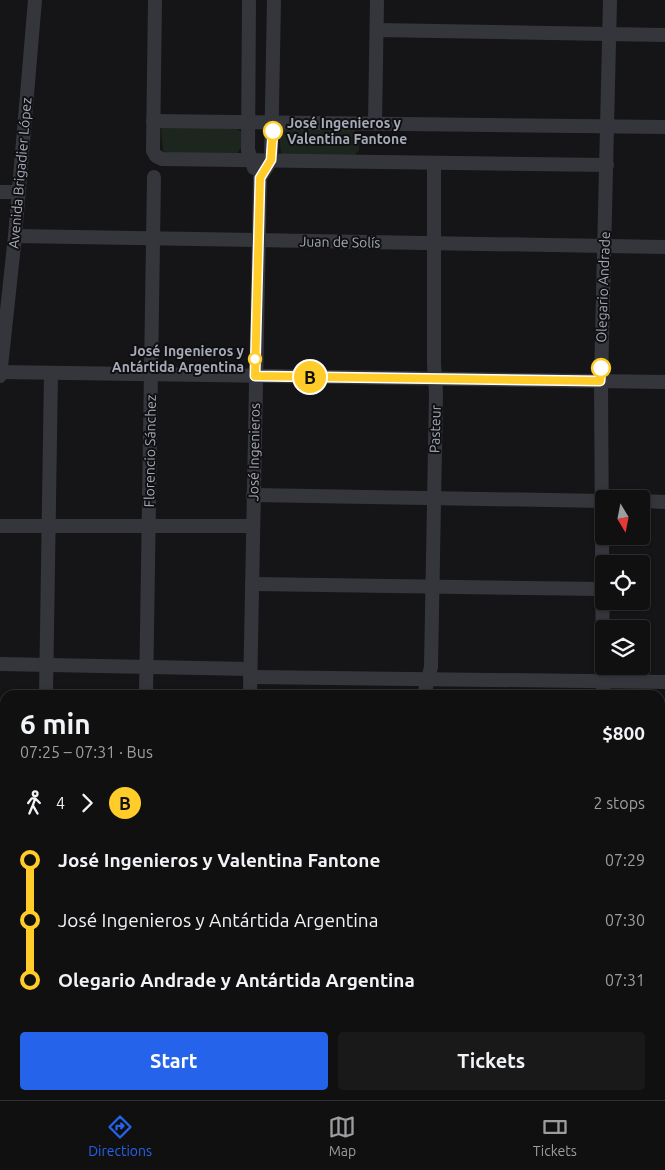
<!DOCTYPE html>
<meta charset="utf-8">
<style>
:root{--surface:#101011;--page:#19191a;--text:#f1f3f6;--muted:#9c9d9f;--line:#303031;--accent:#2563eb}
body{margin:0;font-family:Ubuntu,sans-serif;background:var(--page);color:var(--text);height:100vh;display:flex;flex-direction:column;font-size:19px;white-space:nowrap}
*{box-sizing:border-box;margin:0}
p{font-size:16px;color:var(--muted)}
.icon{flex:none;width:28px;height:28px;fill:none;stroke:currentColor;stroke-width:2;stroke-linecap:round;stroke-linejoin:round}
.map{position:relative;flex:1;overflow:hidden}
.side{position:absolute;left:0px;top:690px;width:665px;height:410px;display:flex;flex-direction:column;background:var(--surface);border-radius:15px 15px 0 0;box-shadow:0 1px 4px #0004,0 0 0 1px var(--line)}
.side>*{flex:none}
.badge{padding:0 10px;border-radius:16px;font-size:18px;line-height:32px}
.needle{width:32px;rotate:170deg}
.buttons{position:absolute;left:595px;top:490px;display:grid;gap:10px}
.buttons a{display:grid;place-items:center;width:55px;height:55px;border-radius:5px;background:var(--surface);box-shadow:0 1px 4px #0004,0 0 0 1px var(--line);font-size:25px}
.map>.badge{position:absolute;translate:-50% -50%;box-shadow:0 0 0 2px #fff}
.legs{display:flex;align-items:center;gap:8px;height:55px;padding:0 20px;font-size:16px}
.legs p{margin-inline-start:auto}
.headline{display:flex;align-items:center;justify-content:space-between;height:85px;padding:0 20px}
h1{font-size:28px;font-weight:600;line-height:38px}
.primary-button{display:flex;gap:10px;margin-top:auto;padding:10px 20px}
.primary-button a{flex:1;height:58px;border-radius:5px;background:var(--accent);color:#fff;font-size:20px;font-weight:600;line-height:58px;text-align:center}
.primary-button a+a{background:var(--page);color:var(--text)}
ul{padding:0 20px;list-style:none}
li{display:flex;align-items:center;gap:18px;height:60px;font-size:19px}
li i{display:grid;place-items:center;width:8px;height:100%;margin:0 6px;background:currentColor}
li i::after{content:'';width:12px;height:12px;margin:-6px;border:4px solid;border-radius:50%;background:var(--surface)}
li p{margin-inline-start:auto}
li:first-child i{background:linear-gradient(#0000 50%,currentColor 0)}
li:last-child i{background:linear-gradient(currentColor 50%,#0000 0)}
.dock{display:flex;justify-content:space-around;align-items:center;height:70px;border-top:1px solid var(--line);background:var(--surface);font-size:14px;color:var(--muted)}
.dock a{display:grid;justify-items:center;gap:2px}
.dock .current{color:var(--accent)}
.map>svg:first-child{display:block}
.green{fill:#1c251e}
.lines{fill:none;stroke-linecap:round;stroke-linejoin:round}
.minor{stroke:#35363c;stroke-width:14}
.line-1-casing{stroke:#fff;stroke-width:11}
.line-1{stroke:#ffcc29;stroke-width:8}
.stop-1-dot{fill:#fff;stroke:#ffcc29;stroke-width:2.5}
.labels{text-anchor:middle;stroke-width:4;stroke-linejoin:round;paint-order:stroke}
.stop-label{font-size:14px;font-weight:bold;fill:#a6aab8;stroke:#101012;text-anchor:start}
.street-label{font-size:14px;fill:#a6aab8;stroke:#101012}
</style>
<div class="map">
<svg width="665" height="1100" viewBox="0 0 665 1100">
<rect width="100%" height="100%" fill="#151517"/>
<g class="green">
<polygon points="166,126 235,128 242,132 241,148 237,153 168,153 163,151 161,129"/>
<polygon points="284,128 353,130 360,135 359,150 355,155 286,156 281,154 279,132"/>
</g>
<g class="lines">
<g class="minor">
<polyline points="155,0 153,151 156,156 162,159 607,165"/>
<polyline points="249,0 248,150 254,168"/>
<polyline points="377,30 665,35"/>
<polyline points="153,121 665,127"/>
<polyline points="375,123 377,0"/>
<polyline points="260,178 271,160 274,0"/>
<polyline points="0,192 17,192"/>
<polyline points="15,236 665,247"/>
<polyline points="0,372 665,382"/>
<polyline points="0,376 15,236 35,0"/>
<polyline points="253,495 604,501"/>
<polyline points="641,501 665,502"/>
<polyline points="0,526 253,526"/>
<polyline points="252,584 601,589"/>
<polyline points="0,664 250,669"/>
<polyline points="250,677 665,682"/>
<polyline points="46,695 51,373"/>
<polyline points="146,695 154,177"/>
<polyline points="250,695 260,178"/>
<polyline points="424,695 431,667 436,393 434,363 434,163"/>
<polyline points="603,695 601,381 610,0"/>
<polyline points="660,778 665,778"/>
<polyline points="0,804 5,804"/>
<polyline points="660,869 665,869"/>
<polyline points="0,944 5,944"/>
<polyline points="660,962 665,962"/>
<polyline points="0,1092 5,1092"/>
<polyline points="299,1095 665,1098"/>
<polyline points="223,1100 223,1095"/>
</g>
</g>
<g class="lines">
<defs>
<polyline id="line-1" points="273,131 271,160 260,178 255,376 600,381 601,368"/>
</defs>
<use href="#line-1" class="line-1-casing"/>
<use href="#line-1" class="line-1"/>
</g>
<g class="stop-1-dot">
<circle cx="273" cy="131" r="9"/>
<circle cx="255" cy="359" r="6"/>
<circle cx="601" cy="368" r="9"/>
</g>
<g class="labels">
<g class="stop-label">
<text x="287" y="128">José Ingenieros y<tspan x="287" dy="16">Valentina Fantone</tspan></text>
<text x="244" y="356" text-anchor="end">José Ingenieros y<tspan x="244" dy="16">Antártida Argentina</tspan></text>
</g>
<g class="street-label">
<text transform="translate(20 173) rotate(-85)" y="5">Avenida Brigadier López</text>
<text transform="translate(340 242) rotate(1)" y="5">Juan de Solís</text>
<text transform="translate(603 287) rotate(-88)" y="5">Olegario Andrade</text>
<text transform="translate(435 429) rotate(-88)" y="5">Pasteur</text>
<text transform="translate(150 451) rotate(-89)" y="5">Florencio Sánchez</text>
<text transform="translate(254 452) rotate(-89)" y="5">José Ingenieros</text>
</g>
</g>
</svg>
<div class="buttons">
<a><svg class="needle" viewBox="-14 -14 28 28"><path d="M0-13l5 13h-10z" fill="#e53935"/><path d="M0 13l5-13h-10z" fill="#9c9d9f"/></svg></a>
<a><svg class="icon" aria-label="locate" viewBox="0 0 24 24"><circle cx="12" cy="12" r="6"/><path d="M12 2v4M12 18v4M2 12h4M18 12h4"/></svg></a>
<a><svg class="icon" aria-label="layers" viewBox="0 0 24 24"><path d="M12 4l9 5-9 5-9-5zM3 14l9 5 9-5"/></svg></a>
</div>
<b class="badge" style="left:310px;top:377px;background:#ffcc29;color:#111">B</b>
<section class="side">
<div class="headline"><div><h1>6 min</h1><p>07:25 – 07:31 · Bus</p></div><b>$800</b></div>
<div class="legs"><svg class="icon" aria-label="walk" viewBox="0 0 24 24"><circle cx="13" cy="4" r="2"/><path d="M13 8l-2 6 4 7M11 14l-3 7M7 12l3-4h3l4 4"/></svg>4<svg class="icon" aria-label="forward" viewBox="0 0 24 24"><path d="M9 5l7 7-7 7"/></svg><b class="badge" style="background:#ffcc29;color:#111">B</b><p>2 stops</p></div>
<ul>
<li><i style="color:#ffcc29"></i><b>José Ingenieros y Valentina Fantone</b><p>07:29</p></li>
<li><i style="color:#ffcc29"></i><span>José Ingenieros y Antártida Argentina</span><p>07:30</p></li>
<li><i style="color:#ffcc29"></i><b>Olegario Andrade y Antártida Argentina</b><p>07:31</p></li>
</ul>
<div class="primary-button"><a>Start</a><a>Tickets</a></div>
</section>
</div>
<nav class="dock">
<a class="current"><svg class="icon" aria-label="directions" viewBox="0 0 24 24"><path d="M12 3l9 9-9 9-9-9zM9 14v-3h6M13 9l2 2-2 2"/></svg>Directions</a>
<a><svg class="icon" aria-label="map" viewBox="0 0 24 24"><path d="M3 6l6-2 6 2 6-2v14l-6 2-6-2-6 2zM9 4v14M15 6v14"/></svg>Map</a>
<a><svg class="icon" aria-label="tickets" viewBox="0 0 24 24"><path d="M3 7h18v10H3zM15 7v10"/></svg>Tickets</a>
</nav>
